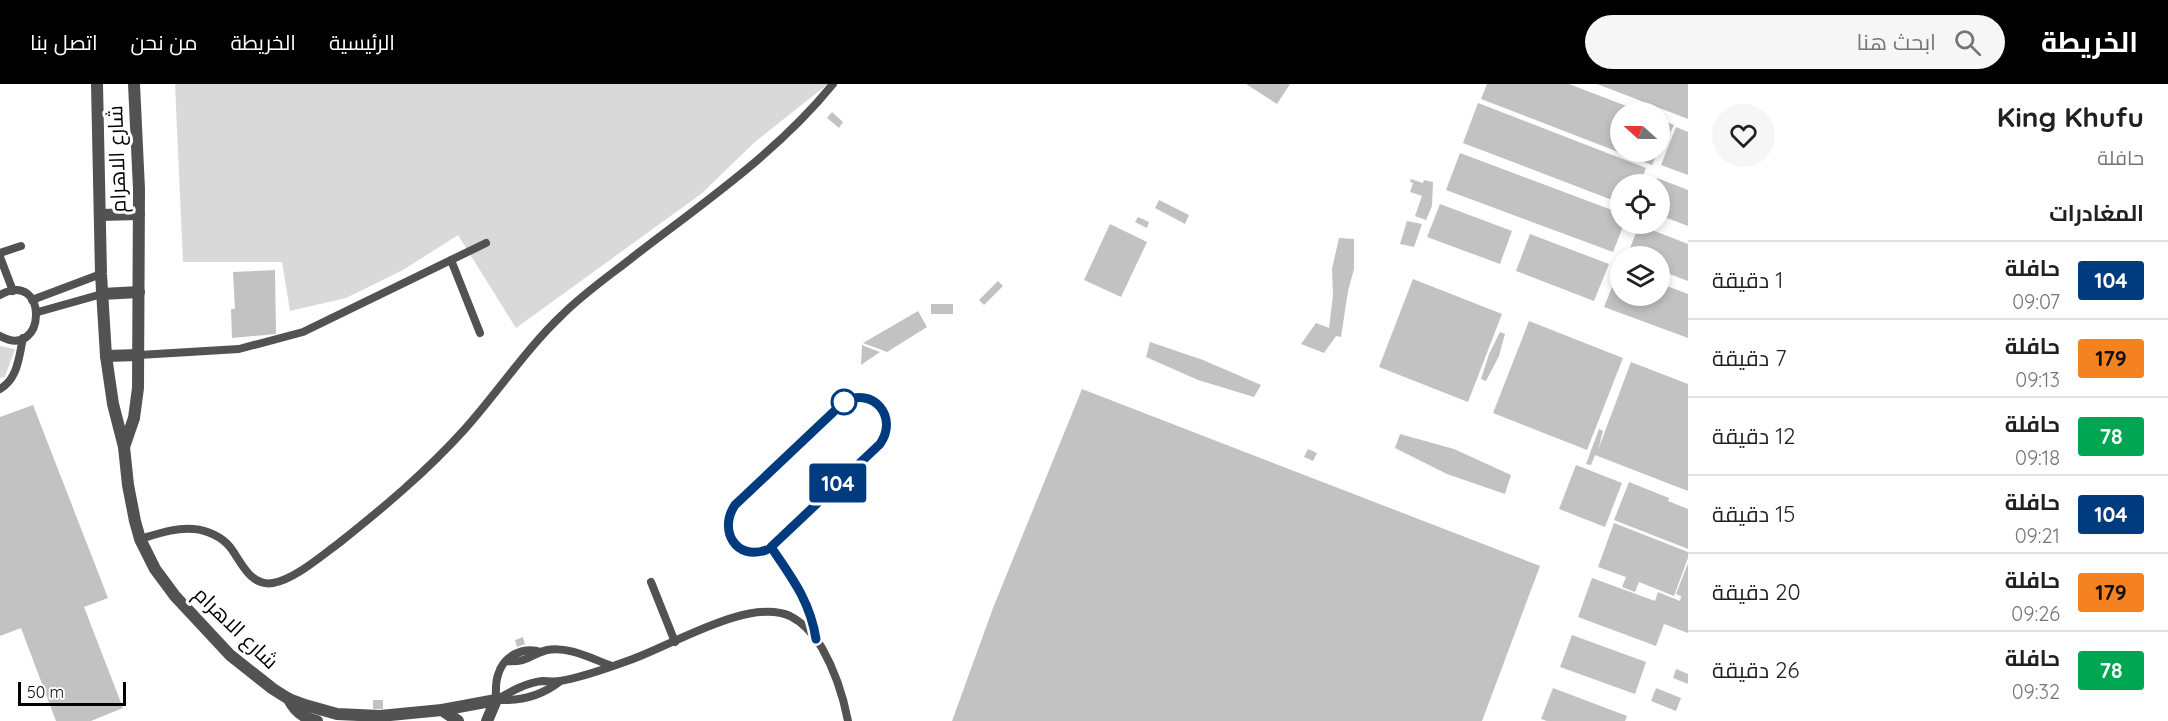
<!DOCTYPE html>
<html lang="ar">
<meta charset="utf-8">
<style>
:root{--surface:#fff;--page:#f6f6f6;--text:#202124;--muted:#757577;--line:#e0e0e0;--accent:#000}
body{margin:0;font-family:Quicksand,Cairo,sans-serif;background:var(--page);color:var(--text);direction:rtl;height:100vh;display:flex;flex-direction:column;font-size:22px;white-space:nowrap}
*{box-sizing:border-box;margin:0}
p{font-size:20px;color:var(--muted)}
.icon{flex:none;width:33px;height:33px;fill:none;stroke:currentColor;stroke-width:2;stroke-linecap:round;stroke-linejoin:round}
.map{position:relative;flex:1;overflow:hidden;direction:ltr}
.sheet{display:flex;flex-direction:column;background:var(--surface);width:480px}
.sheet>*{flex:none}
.badge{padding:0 12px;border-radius:4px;font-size:21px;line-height:39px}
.needle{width:39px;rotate:291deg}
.buttons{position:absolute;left:1610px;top:18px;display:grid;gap:12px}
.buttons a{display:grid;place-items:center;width:60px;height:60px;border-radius:50%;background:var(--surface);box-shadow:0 3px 9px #0003;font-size:30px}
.scale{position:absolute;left:18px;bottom:15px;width:108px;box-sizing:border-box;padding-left:6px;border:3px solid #000;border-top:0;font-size:16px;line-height:21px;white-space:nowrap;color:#000;-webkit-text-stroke:4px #fff;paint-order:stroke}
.map>.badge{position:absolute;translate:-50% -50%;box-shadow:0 0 0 3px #fff}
h2{padding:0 24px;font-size:22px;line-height:54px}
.round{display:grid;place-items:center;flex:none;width:63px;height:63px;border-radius:32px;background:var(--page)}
.summary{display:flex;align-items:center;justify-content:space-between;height:102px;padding:0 24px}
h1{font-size:28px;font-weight:700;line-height:45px}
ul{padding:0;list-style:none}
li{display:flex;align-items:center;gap:18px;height:78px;padding:0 24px;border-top:2px solid var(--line)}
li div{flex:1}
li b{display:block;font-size:22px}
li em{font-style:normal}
li .badge{min-width:66px;font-weight:700;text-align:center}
header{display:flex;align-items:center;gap:36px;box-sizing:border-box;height:84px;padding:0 30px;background:var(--accent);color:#fff}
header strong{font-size:28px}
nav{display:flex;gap:33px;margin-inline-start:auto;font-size:21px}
.search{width:420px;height:54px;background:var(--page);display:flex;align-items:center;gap:15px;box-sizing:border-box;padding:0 21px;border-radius:33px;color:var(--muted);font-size:22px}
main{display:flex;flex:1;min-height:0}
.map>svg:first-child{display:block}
.green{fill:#d9d9d9}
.building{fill:#c2c2c2}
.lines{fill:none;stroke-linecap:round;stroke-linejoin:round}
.lane{stroke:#525252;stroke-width:8}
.street{stroke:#525252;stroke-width:12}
.line-casing{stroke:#fff;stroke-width:14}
.line{stroke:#003b80;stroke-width:9}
.stop-dot{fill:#fff;stroke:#003b80;stroke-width:3}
.labels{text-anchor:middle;stroke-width:6;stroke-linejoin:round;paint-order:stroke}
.street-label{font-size:21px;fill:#000;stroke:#fff}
</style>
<header>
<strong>الخريطة</strong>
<div class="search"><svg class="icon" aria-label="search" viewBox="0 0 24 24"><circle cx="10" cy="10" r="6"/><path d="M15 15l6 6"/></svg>ابحث هنا</div>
<nav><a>الرئيسية</a><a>الخريطة</a><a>من نحن</a><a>اتصل بنا</a></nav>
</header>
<main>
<section class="sheet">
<div class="summary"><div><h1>King Khufu</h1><p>حافلة</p></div><a class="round"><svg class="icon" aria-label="heart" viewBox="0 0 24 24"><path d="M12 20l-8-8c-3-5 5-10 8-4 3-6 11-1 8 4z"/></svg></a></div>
<h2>المغادرات</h2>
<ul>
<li><span class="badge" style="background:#003b80;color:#fff">104</span><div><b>حافلة</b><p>09:07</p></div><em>1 دقيقة</em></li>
<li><span class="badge" style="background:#f58220;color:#111">179</span><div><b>حافلة</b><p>09:13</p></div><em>7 دقيقة</em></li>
<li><span class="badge" style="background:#00a651;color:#fff">78</span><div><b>حافلة</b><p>09:18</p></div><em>12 دقيقة</em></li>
<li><span class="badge" style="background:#003b80;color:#fff">104</span><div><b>حافلة</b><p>09:21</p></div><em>15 دقيقة</em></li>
<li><span class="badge" style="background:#f58220;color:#111">179</span><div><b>حافلة</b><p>09:26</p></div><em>20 دقيقة</em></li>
<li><span class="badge" style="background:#00a651;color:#fff">78</span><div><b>حافلة</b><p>09:32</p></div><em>26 دقيقة</em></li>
</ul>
</section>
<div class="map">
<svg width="1688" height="637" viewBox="0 0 1688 637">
<rect width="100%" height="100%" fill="#fff"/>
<g class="green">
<polygon points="175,0 828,0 756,57 701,110 516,244 458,151 403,186 346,214 290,227 282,178 183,178"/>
<polygon points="0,262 15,265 5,293 0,294"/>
</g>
<g class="building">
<polygon points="1246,0 1290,0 1277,20"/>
<polygon points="1487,0 1569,0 1642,28 1620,28 1620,68 1658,68 1652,81 1481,15"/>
<polygon points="1597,0 1688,0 1688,35"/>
<polygon points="1478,19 1646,84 1640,100 1620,100 1620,119 1463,59"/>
<polygon points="832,28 843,38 839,44 827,34"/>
<polygon points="1659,35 1674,41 1670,49 1665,47 1659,63"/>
<polygon points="1676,43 1688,48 1688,91 1661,81"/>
<polygon points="1460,69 1620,129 1620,140 1624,140 1613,168 1446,106"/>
<polygon points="1657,94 1688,106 1688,142 1659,131 1659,100 1655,100"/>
<polygon points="1411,95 1423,99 1424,96 1433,98 1432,122 1426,136 1415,132 1422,112 1410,108 1413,99 1410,98"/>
<polygon points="1159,116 1189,131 1185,140 1155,124"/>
<polygon points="1440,120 1512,147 1500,180 1427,153"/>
<polygon points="1138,133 1149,138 1147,144 1135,138"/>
<polygon points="1407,137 1422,140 1414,163 1400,160"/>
<polygon points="1110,140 1147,158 1121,213 1084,196"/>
<polygon points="1639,141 1688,160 1688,197 1659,186 1659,172 1627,172"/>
<polygon points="1530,150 1609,180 1594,217 1516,187"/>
<polygon points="1339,154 1354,155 1354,185 1348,207 1341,253 1336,252 1324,269 1301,260 1316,239 1329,244 1333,211 1332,185"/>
<polygon points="1620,183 1620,212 1659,212 1659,199 1688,210 1688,254 1604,223"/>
<polygon points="275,186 276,250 232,254 231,225 235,225 233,188"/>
<polygon points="1413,195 1502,230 1468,318 1379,283"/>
<polygon points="998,197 1003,202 984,221 979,216"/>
<rect x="931" y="220" width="22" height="10"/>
<polygon points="918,227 927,243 887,268 863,259"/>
<polygon points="1529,237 1623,274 1587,366 1493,329"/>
<polygon points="1500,248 1505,250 1499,272 1486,297 1481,295 1489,270"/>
<polygon points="1150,258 1203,276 1261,301 1254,313 1198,296 1146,273"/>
<polygon points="862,261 880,268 861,281"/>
<polygon points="1631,278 1688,300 1688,407 1595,371 1591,381 1586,380 1599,345 1603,347 1598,366"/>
<polygon points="1082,305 1540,482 1482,637 952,637 993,524"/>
<polygon points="33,321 108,514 84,523 123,624 91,637 56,637 21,544 0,552 0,333"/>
<polygon points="1400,350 1454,365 1511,391 1505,410 1447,390 1395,364"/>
<polygon points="1308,365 1317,369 1313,377 1304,373"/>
<polygon points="1576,381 1622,399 1605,443 1559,425"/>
<polygon points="1629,398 1669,414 1668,417 1688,425 1688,465 1614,436"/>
<polygon points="1614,439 1688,468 1688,474 1674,512 1639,498 1635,508 1622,503 1626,493 1598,483"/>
<polygon points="1688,479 1688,549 1664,540 1656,562 1578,533 1592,494 1655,517 1658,508 1680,517 1681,512 1676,510"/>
<polygon points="1572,551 1646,578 1635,610 1560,583"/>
<polygon points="523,553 525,560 517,563 515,556"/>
<polygon points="1676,585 1688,590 1688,600 1673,594"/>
<polygon points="1553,604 1627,632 1625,637 1547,637 1541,635"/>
<polygon points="1656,604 1681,614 1676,627 1651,617"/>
<rect x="373" y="616" width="10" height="9"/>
</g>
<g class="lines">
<g class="lane">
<polyline points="0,169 21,162"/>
<polyline points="0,173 13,207"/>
<polyline points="451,176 480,249"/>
<path d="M0,211C49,184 47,278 0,252"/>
<polyline points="32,216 101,190"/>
<polyline points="38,228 102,210"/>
<polyline points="139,271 239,265 303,248 486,159"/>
<path d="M0,305C18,295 19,272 23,254"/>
<path d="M860,313C884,318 894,340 880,360L771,463C743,482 716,450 735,421L844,318L852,314Z"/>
<path d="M140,455C157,450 176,443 194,445C207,446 222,453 230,463C241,477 250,503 273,499C295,495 321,472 339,459C383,424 426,388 464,346C498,308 526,265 562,231C584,209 609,192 633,173C703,119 777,69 833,0"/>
<path d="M771,463C790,492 810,517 816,553"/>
<polyline points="651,498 675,558"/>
<path d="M506,577C529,579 530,570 547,566C569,562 592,575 612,582"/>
<path d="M496,616C510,608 525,599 542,597C548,597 554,598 560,597C584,593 608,584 630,576C671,562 749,513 790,532C804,539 814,551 822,564C835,587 843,611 848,637"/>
<path d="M496,616C496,608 495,599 498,591C503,572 523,562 541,568"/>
<path d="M498,616C520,617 541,612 559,598"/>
</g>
<g class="street">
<polyline points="97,0 101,190 106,272 113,320 124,363 128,401 135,437 140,455 155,485 175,512 230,571 273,605 289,615 305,621 337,630 380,632 442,626 496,616"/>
<polyline points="100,131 139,130"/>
<polyline points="102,210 139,208"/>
<polyline points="106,272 139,271"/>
<polyline points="124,363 134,334 138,304 139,105 134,0"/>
<path d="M289,615C295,628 304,634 317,637"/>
<polyline points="442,626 458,637"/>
<polyline points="487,637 496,616"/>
</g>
</g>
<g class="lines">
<defs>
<path id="line" d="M766,466C736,477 718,446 735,421L844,318C873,302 899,333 880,360L771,463C792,494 810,517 816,555"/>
</defs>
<use href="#line" class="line-casing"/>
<use href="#line" class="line"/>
</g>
<circle class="stop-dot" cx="844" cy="318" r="12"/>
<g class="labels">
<g class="street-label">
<text transform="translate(117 75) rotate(-92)" y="7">شارع الاهرام</text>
<text transform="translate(236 544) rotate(44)" y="7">شارع الاهرام</text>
</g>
</g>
</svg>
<div class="buttons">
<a><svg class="needle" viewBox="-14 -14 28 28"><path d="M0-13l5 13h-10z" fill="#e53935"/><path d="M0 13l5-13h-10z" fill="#757577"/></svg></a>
<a><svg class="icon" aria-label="locate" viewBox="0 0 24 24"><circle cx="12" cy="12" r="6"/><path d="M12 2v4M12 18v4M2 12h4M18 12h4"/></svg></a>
<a><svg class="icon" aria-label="layers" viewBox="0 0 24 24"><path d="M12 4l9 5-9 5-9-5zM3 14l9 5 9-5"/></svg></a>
</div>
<div class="scale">50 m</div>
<b class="badge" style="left:838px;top:399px;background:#003b80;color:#fff">104</b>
</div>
</main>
